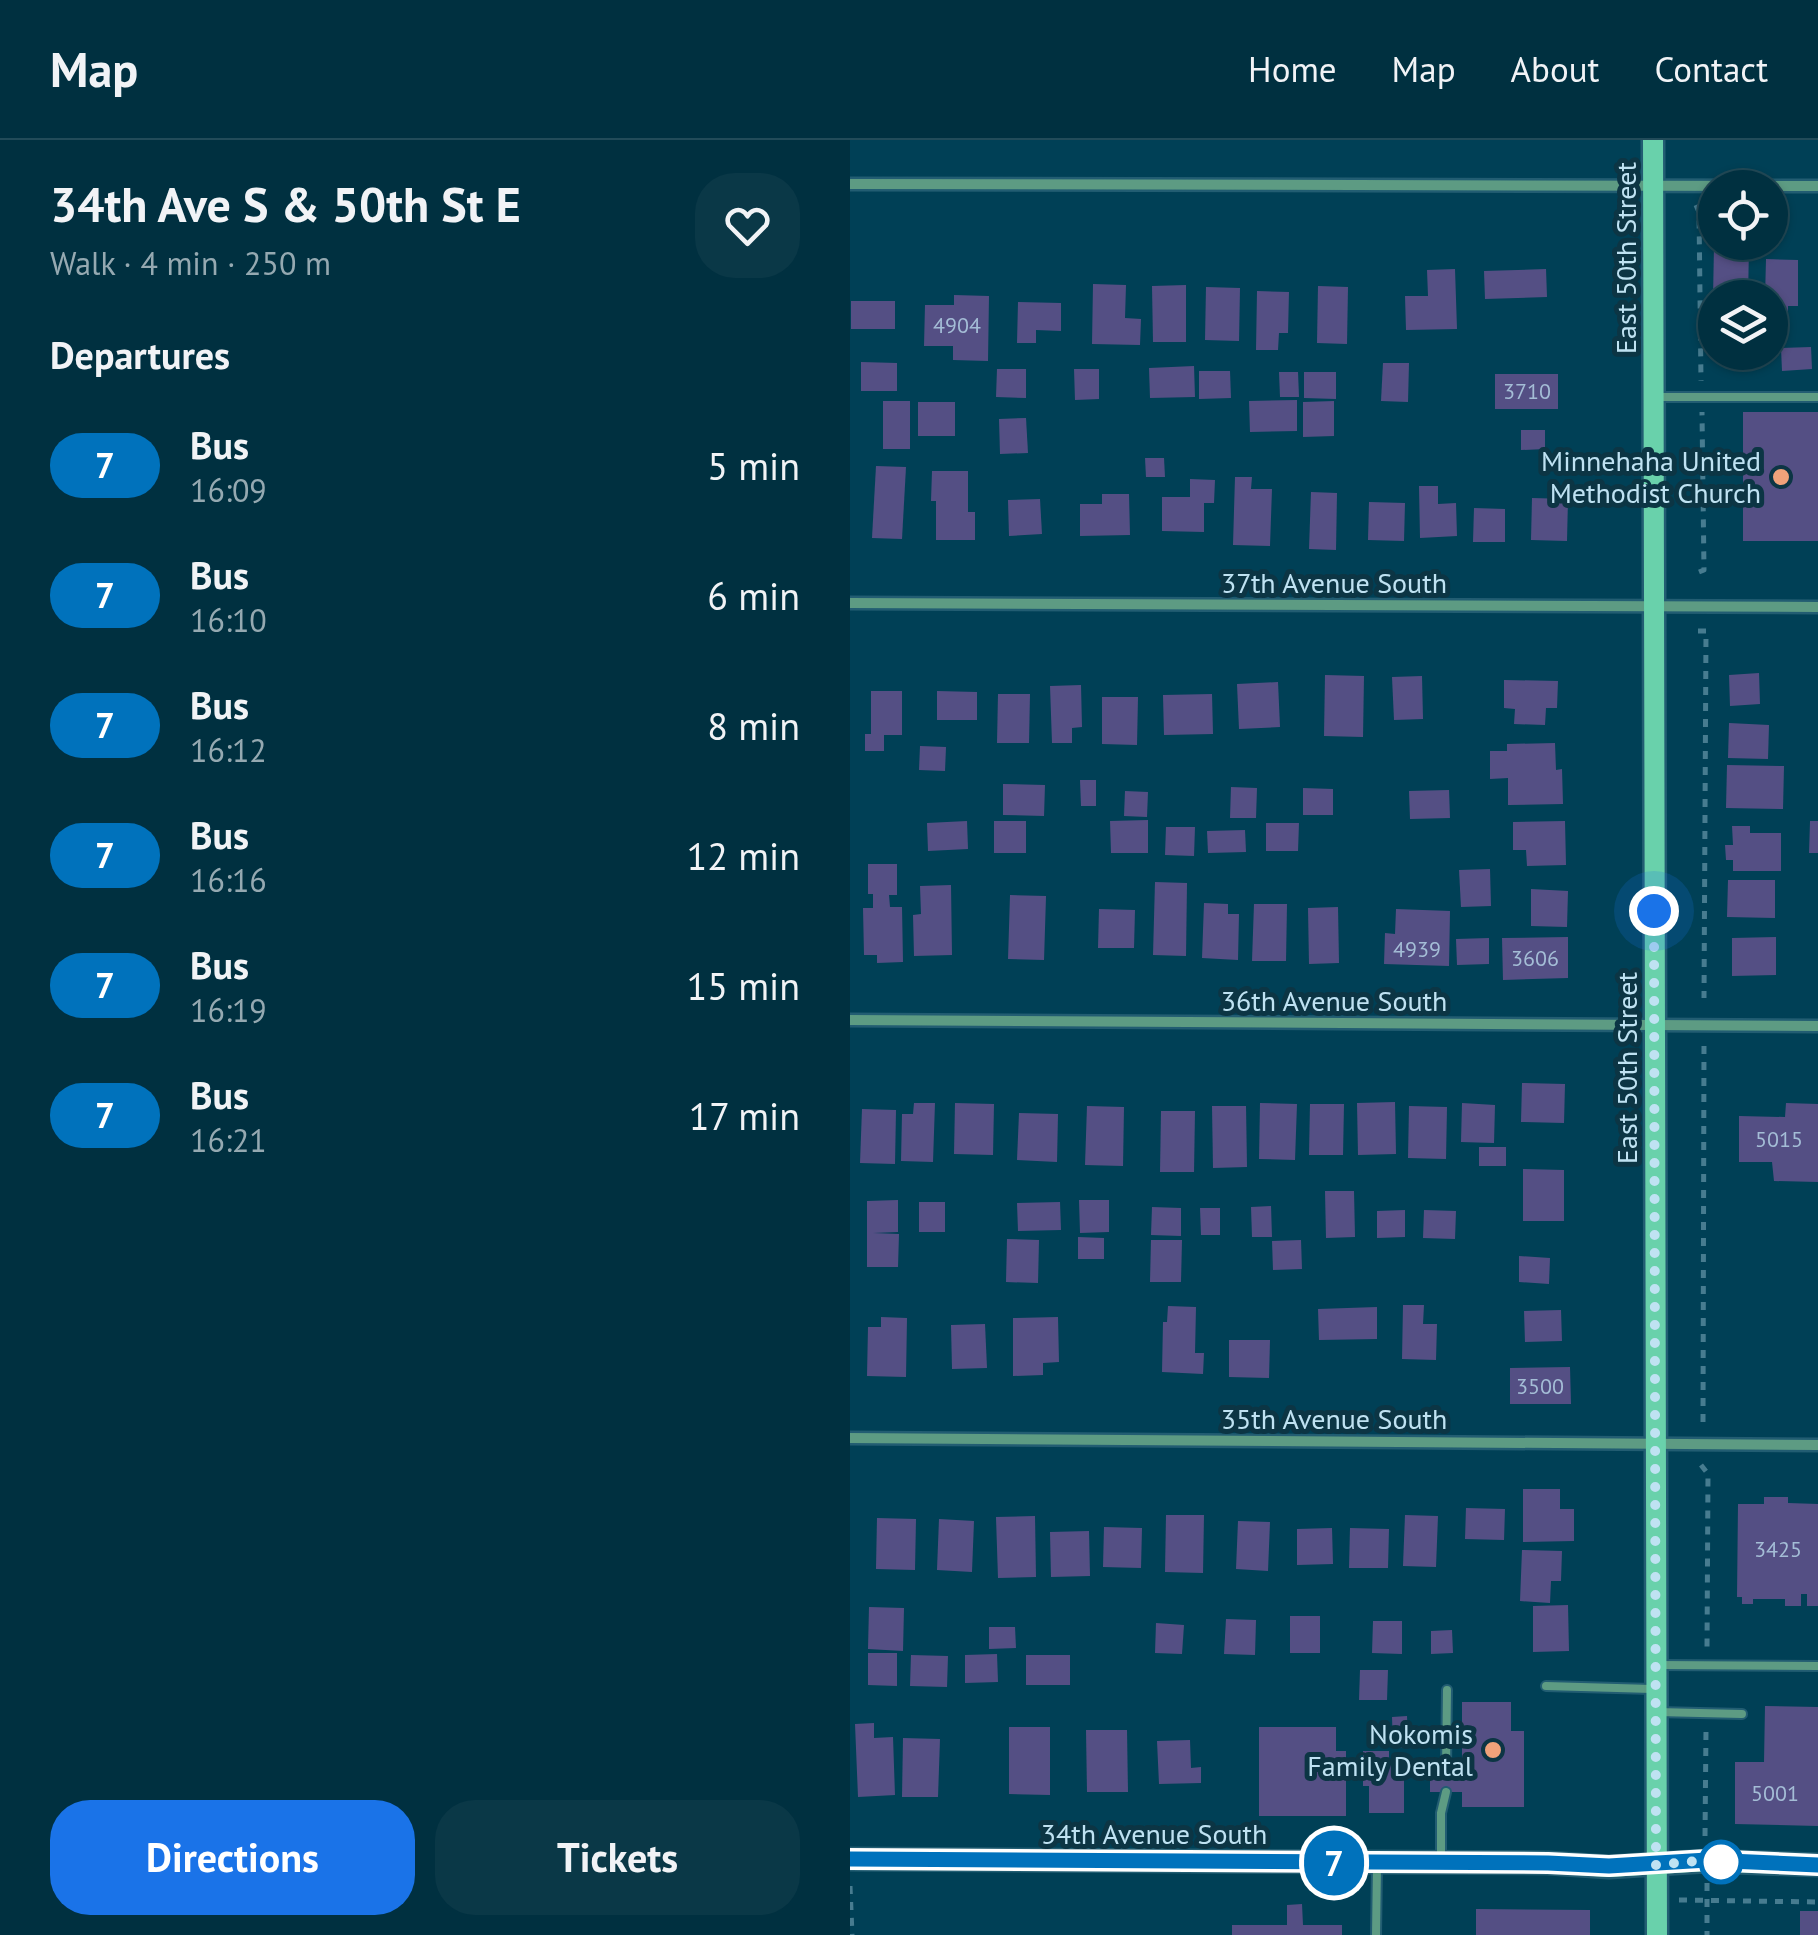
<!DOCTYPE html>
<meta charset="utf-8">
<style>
:root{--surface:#003040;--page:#0a3847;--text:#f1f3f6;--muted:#95a9b1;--line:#224b59;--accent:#1a73e8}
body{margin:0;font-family:"PT Sans",sans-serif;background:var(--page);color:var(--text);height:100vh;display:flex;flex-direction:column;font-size:38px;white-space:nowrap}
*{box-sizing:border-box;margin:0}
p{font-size:32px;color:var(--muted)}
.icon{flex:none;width:55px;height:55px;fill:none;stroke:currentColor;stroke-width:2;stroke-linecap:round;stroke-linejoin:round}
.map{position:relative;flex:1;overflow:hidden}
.details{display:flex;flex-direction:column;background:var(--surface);width:850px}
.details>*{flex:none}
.badge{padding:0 20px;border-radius:32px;font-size:35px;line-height:65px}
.fabs{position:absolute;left:848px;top:30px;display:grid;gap:20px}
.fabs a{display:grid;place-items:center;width:90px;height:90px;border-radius:50%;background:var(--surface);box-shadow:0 2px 8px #0004,0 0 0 2px var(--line);font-size:50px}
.you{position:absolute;width:50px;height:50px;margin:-25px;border:8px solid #fff;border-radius:50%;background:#1a73e8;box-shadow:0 0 0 15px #1a73e833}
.map>.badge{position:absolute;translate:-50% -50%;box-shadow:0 0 0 5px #fff}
h2{padding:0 50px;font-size:38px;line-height:90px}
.round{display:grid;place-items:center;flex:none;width:105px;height:105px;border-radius:40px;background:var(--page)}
.headline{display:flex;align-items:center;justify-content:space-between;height:170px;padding:0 50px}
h1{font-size:48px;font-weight:800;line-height:75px}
.action{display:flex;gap:20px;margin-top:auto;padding:20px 50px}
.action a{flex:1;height:115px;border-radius:40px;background:var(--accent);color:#fff;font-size:40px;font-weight:800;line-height:115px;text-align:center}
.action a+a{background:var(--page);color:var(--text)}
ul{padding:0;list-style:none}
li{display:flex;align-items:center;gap:30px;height:130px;padding:0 50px}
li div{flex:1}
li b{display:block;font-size:38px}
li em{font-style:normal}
li .badge{min-width:110px;font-weight:700;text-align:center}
header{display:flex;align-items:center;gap:60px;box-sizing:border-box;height:140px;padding:0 50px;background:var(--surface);border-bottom:2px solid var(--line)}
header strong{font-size:48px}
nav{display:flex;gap:55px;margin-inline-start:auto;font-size:35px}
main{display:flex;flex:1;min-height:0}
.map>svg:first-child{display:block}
.building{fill:#544f84}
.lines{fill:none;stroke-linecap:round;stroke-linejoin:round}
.lane-casing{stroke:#225d72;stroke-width:12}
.street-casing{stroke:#225d72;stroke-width:15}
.secondary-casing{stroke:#225d72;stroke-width:25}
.path{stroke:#477c90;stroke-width:5;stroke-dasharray:8 8;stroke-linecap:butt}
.lane{stroke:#5d9b83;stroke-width:8}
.street{stroke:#5d9b83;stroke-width:10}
.secondary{stroke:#69d1ab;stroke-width:20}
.line-casing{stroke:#fff;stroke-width:22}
.line{stroke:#0072bc;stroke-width:15}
.walk{stroke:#bfe2f2;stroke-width:10;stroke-dasharray:0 18}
.poi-dot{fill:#f0a27a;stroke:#0c3544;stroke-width:4}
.stop-dot{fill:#fff;stroke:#0072bc;stroke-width:5}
.labels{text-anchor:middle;stroke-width:10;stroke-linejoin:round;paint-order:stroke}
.number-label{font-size:22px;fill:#a4bdd6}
.street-label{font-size:28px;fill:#bfe2f2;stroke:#0c3544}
.poi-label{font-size:28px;fill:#bfe2f2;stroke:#0c3544;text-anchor:end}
</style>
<header>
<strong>Map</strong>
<nav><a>Home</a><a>Map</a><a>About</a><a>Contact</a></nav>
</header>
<main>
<section class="details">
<div class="headline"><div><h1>34th Ave S &amp; 50th St E</h1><p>Walk · 4 min · 250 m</p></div><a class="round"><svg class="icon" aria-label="heart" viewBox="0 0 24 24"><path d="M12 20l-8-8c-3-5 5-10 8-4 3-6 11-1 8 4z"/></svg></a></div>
<h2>Departures</h2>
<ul>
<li><span class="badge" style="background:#0072bc;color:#fff">7</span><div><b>Bus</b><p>16:09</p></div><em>5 min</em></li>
<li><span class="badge" style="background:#0072bc;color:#fff">7</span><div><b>Bus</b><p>16:10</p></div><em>6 min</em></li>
<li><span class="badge" style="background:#0072bc;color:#fff">7</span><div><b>Bus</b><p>16:12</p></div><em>8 min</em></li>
<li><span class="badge" style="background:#0072bc;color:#fff">7</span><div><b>Bus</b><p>16:16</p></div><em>12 min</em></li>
<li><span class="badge" style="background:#0072bc;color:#fff">7</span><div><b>Bus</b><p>16:19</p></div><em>15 min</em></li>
<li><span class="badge" style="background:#0072bc;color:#fff">7</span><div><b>Bus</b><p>16:21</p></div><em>17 min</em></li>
</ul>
<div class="action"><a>Directions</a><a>Tickets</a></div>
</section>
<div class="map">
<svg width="968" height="1795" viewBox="0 0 968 1795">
<rect width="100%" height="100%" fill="#004056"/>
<g class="building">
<polygon points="864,106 899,107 898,158 863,158"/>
<polygon points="916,119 948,120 948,166 938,166 938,182 920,182 920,158 915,158"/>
<polygon points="605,129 607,189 556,190 555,156 578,156 577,130"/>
<polygon points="696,129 697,157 635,159 634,131"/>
<polygon points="243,144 276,145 275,178 291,179 290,205 242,204"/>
<polygon points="336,145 336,202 303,202 302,146"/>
<polygon points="468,146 498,147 497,204 467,203"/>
<polygon points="356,147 390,148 389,201 355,200"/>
<polygon points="407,151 439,152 438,193 429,193 428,210 406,210"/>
<polygon points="104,155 139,156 138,221 103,220 103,206 74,206 75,165 104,165"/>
<rect x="1" y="161" width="44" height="28"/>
<polygon points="168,162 211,163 211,191 186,190 186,203 167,203"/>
<polygon points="961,207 962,229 932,231 931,208"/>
<polygon points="11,222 47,223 47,251 11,251"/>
<polygon points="533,223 559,223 558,262 531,261"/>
<polygon points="344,226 345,257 300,258 299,228"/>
<polygon points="147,229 176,229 176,258 146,257"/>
<polygon points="224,229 249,229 249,259 225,260"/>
<polygon points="349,231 380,231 381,258 349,259"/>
<polygon points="429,232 448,232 449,257 430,257"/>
<polygon points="454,232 486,232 486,259 454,258"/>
<rect x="645" y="234" width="63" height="35"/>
<polygon points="447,260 447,291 400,292 399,261"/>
<rect x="33" y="261" width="27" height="48"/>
<polygon points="484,261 484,296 453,297 453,262"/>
<rect x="68" y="262" width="37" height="34"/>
<rect x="893" y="272" width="75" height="129"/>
<polygon points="176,278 178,313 150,314 149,279"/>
<polygon points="671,290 695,290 695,309 671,310"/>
<polygon points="295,318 314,318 315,337 296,337"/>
<polygon points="26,326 56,327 52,399 22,398"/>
<polygon points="82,331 118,331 118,372 125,372 125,400 86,400 86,361 81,361"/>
<polygon points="385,337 402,337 401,349 422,349 420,406 383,405"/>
<polygon points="340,339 365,340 364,363 354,363 354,392 312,391 312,357 340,357"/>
<polygon points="569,346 588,346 588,364 606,363 607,396 570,398"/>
<polygon points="461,352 487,353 486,410 459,409"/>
<polygon points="252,354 279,354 280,395 230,396 230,364 252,364"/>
<polygon points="682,358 718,359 717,401 681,400"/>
<polygon points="190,359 192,394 159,396 158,360"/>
<polygon points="519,362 555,363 554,401 518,400"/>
<polygon points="624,368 655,369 655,402 623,402"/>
<polygon points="909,533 910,564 880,566 879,535"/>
<polygon points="475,535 514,536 513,597 474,596"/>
<polygon points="572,536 573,579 544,580 542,537"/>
<polygon points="654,540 708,541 707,568 696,568 695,585 664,584 665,569 654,568"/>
<polygon points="428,542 430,587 389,589 387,544"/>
<polygon points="231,545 232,587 222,588 222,603 202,603 200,546"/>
<polygon points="21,551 52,551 52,595 34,595 34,611 15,611 15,594 21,594"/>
<polygon points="87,551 127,552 127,580 87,580"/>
<polygon points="148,554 180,554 179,603 147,603"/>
<polygon points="362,554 363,594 314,595 313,555"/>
<polygon points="252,557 288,557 287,605 252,604"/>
<polygon points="879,583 919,585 918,619 878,618"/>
<polygon points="705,603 706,630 712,629 713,664 658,665 658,638 640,639 640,611 657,611 657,604"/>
<polygon points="70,606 96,607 95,631 69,630"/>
<polygon points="877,625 934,626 933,669 876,668"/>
<polygon points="230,640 246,640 246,666 231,666"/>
<polygon points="153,644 195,645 194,676 153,675"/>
<polygon points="381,647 407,648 406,678 380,678"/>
<polygon points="453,648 483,649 483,675 453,675"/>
<polygon points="599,650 600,678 560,679 559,651"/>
<polygon points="275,651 298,652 297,677 274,676"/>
<polygon points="298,680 298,713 261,713 260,681"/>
<polygon points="117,681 118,709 78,711 77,683"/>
<rect x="144" y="681" width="32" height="32"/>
<polygon points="715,681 716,725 677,726 676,710 663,710 663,682"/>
<polygon points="960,681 968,681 968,713 959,713"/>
<polygon points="416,683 449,683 448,711 416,711"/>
<polygon points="882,686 900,686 900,693 931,693 931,731 883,731 883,720 876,720 875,705 883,705"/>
<polygon points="316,687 345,687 344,716 315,715"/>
<polygon points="395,690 396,712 358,713 357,691"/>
<polygon points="18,724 47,724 47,755 39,755 40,767 52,767 53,822 27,823 27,815 14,815 13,768 23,768 23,754 18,754"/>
<polygon points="640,729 641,766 611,767 609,730"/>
<polygon points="878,740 925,740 925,778 877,777"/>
<polygon points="305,742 337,743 336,816 303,815"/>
<polygon points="101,745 102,815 64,816 63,775 71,774 70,746"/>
<polygon points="681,749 718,751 717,787 681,786"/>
<polygon points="160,755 196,756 194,820 158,819"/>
<polygon points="354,763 378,764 378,774 389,774 388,820 352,818"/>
<polygon points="404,764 437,764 436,821 402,821"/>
<polygon points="488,767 489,823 459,824 458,768"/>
<polygon points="249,769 285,770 284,808 248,808"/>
<polygon points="546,769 600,771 599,826 534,824 535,793 545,794"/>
<polygon points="718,797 718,838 653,840 652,798"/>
<polygon points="926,797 926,835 882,836 882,798"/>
<polygon points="639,798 639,824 607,825 606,799"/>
<polygon points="672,943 715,944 714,983 671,982"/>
<polygon points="545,962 546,1014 508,1015 507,963"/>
<polygon points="64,963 85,963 83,1022 51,1021 52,974 63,974"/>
<polygon points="105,963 144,964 143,1015 104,1014"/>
<polygon points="410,963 447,964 445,1020 409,1019"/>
<polygon points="612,963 645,965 644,1003 611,1002"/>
<polygon points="936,963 968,964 968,1042 924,1041 922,1022 889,1022 889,976 935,977"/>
<polygon points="460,964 494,964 493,1015 459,1015"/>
<polygon points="237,966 274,967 273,1026 235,1025"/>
<polygon points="362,966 396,966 397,1027 363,1028"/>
<polygon points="559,966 597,967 596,1019 558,1018"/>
<polygon points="12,969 46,970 45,1024 10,1023"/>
<polygon points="311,971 345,971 344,1032 310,1032"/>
<polygon points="169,973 208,974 207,1022 167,1020"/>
<rect x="629" y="1007" width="27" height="19"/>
<polygon points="673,1029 714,1030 714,1081 673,1081"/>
<polygon points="475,1051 504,1051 505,1097 476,1098"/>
<polygon points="48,1060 48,1092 23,1093 49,1094 48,1127 17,1127 17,1061"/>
<polygon points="229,1060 259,1060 259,1092 230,1093"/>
<rect x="69" y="1062" width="26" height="30"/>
<polygon points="210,1062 211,1090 168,1091 167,1063"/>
<polygon points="421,1066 422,1097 402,1097 401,1067"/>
<polygon points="302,1067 331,1068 331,1096 301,1095"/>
<polygon points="350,1068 370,1068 370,1095 351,1095"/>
<polygon points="555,1070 555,1097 527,1098 527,1071"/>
<polygon points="574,1070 606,1071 605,1099 573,1098"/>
<polygon points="228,1097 254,1098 254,1119 228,1119"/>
<polygon points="157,1099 189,1100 188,1143 156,1142"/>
<polygon points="301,1100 332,1100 331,1142 300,1142"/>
<polygon points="451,1100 452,1129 423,1130 422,1101"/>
<polygon points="669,1116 700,1118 699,1144 669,1142"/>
<polygon points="553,1165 574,1165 573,1184 587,1184 586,1220 552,1219"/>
<polygon points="318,1166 346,1167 345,1213 354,1213 353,1234 312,1232 313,1182 317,1182"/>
<polygon points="527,1167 527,1199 469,1200 468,1169"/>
<polygon points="711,1170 712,1201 675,1202 674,1171"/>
<polygon points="31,1177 57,1178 56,1237 17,1236 18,1187 31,1187"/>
<polygon points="208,1177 209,1222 193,1223 193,1235 163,1236 163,1178"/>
<polygon points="135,1184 137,1228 102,1229 101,1185"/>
<polygon points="379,1200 420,1200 419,1238 379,1237"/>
<polygon points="720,1227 721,1264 660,1264 660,1228"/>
<polygon points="673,1349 710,1349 710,1369 724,1369 724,1401 673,1402"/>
<polygon points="914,1357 938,1357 938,1363 968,1364 968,1466 957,1466 957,1454 951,1454 951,1466 935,1466 935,1459 903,1459 903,1464 892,1464 892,1457 887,1457 888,1364 914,1364"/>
<polygon points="616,1368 655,1369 654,1400 615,1399"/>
<polygon points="316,1375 354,1375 353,1433 315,1432"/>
<polygon points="555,1375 588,1376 586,1427 553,1426"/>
<polygon points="185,1376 186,1437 148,1438 146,1377"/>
<polygon points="27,1378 66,1379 65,1430 26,1429"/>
<polygon points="89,1379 124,1381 122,1432 87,1430"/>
<polygon points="388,1381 420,1382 418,1431 386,1429"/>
<polygon points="254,1387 292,1388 291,1428 253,1427"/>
<polygon points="482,1388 483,1424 447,1425 447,1389"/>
<polygon points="500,1388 539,1389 538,1428 499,1428"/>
<polygon points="239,1391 240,1436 201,1437 200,1392"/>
<polygon points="672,1410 712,1411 711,1441 701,1441 700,1463 670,1461"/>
<polygon points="718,1465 719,1511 683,1512 683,1466"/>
<polygon points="19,1467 54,1468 53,1511 18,1509"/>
<rect x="440" y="1476" width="30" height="37"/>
<polygon points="376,1479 406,1480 405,1515 374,1514"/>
<polygon points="523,1481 552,1481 552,1514 522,1513"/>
<polygon points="306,1483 334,1485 332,1514 305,1513"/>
<polygon points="139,1487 165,1487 166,1508 139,1509"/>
<polygon points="602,1490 603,1513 581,1514 581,1491"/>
<polygon points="18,1513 47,1513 47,1546 18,1545"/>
<polygon points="147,1514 148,1542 115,1543 115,1515"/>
<polygon points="61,1515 98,1516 97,1547 60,1546"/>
<rect x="176" y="1515" width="44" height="30"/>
<polygon points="510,1530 538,1530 537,1560 509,1560"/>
<polygon points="612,1562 661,1562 661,1591 674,1591 674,1667 612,1667 612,1652 580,1652 580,1629 612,1629"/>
<polygon points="915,1566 968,1567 968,1686 885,1684 885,1622 914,1622"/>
<polygon points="557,1576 558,1607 543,1608 542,1577"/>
<polygon points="24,1583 24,1598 43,1597 45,1655 8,1657 5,1584"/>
<polygon points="159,1587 200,1587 200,1655 159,1654"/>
<polygon points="409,1587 486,1587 486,1611 496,1611 496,1676 409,1676"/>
<polygon points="236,1590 277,1590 278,1652 237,1652"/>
<polygon points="53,1598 90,1599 88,1657 52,1657"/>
<polygon points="340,1600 341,1628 351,1627 351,1643 309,1644 307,1601"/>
<polygon points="513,1611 539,1611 539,1622 554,1622 554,1673 519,1673 519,1646 513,1646"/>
<polygon points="452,1764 453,1785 492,1785 492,1795 382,1795 382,1785 437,1785 437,1765"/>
<polygon points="626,1769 740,1770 740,1795 626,1795"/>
<rect x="950" y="1771" width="18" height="24"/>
</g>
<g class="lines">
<defs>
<g id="lane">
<polyline points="804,257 968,257"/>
<polyline points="807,1525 968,1526"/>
<polyline points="696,1546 802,1549"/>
<polyline points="807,1572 892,1574"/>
<polyline points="596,1629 597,1550"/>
<polyline points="591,1722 591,1673 596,1652"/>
<polyline points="526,1795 527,1725"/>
</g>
<g id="street">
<polyline points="0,44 968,46"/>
<polyline points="0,463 968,467"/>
<polyline points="0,880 968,886"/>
<polyline points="0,1298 968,1305"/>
</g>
<g id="secondary">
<polyline points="803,0 807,1795"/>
<polyline points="0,1719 698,1723 759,1727 857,1721 968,1725"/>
</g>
</defs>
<use href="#lane" class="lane-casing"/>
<use href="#street" class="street-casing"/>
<use href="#secondary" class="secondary-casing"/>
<g class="path">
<polyline points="846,65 849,72 851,241"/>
<polyline points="849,432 854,430 852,272"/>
<polyline points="848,491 856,491 854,858"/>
<polyline points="853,1282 854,903"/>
<polyline points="851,1325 858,1334 857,1508"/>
<polyline points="855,1696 856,1589"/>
<polyline points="857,1743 857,1795"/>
<polyline points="0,1746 2,1795"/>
<polyline points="829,1760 968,1762"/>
</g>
<use href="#lane" class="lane"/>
<use href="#street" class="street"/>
<use href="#secondary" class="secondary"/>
</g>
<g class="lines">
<defs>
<polyline id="line" points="0,1719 698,1723 759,1726 857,1720 968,1725"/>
</defs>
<use href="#line" class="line-casing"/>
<use href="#line" class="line"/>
<polyline class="walk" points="804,771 806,1725 857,1720 877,1722 871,1722"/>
</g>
<g class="poi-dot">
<circle cx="931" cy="337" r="10"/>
<circle cx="643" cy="1610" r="10"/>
</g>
<circle class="stop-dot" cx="871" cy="1722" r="20"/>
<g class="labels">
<g class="number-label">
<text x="107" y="193">4904</text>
<text x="677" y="259">3710</text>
<text x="567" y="817">4939</text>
<text x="685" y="826">3606</text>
<text x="929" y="1007">5015</text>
<text x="690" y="1254">3500</text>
<text x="928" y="1417">3425</text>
<text x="925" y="1661">5001</text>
</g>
<g class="street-label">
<text transform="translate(776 118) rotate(-90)" y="10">East 50th Street</text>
<text x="484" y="453">37th Avenue South</text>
<text x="484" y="871">36th Avenue South</text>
<text transform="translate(777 928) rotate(-90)" y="10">East 50th Street</text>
<text x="484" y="1289">35th Avenue South</text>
<text x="304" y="1704">34th Avenue South</text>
</g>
<g class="poi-label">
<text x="911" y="331">Minnehaha United<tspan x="911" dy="32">Methodist Church</tspan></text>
<text x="623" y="1604">Nokomis<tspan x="623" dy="32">Family Dental</tspan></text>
</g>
</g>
</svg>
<div class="fabs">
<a><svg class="icon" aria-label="locate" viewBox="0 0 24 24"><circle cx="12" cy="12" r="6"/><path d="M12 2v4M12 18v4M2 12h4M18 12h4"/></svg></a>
<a><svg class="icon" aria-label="layers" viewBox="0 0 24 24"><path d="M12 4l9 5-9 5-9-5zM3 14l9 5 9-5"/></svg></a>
</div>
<div class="you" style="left:804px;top:771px"></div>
<b class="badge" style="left:484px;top:1723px;background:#0072bc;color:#fff">7</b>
</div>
</main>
